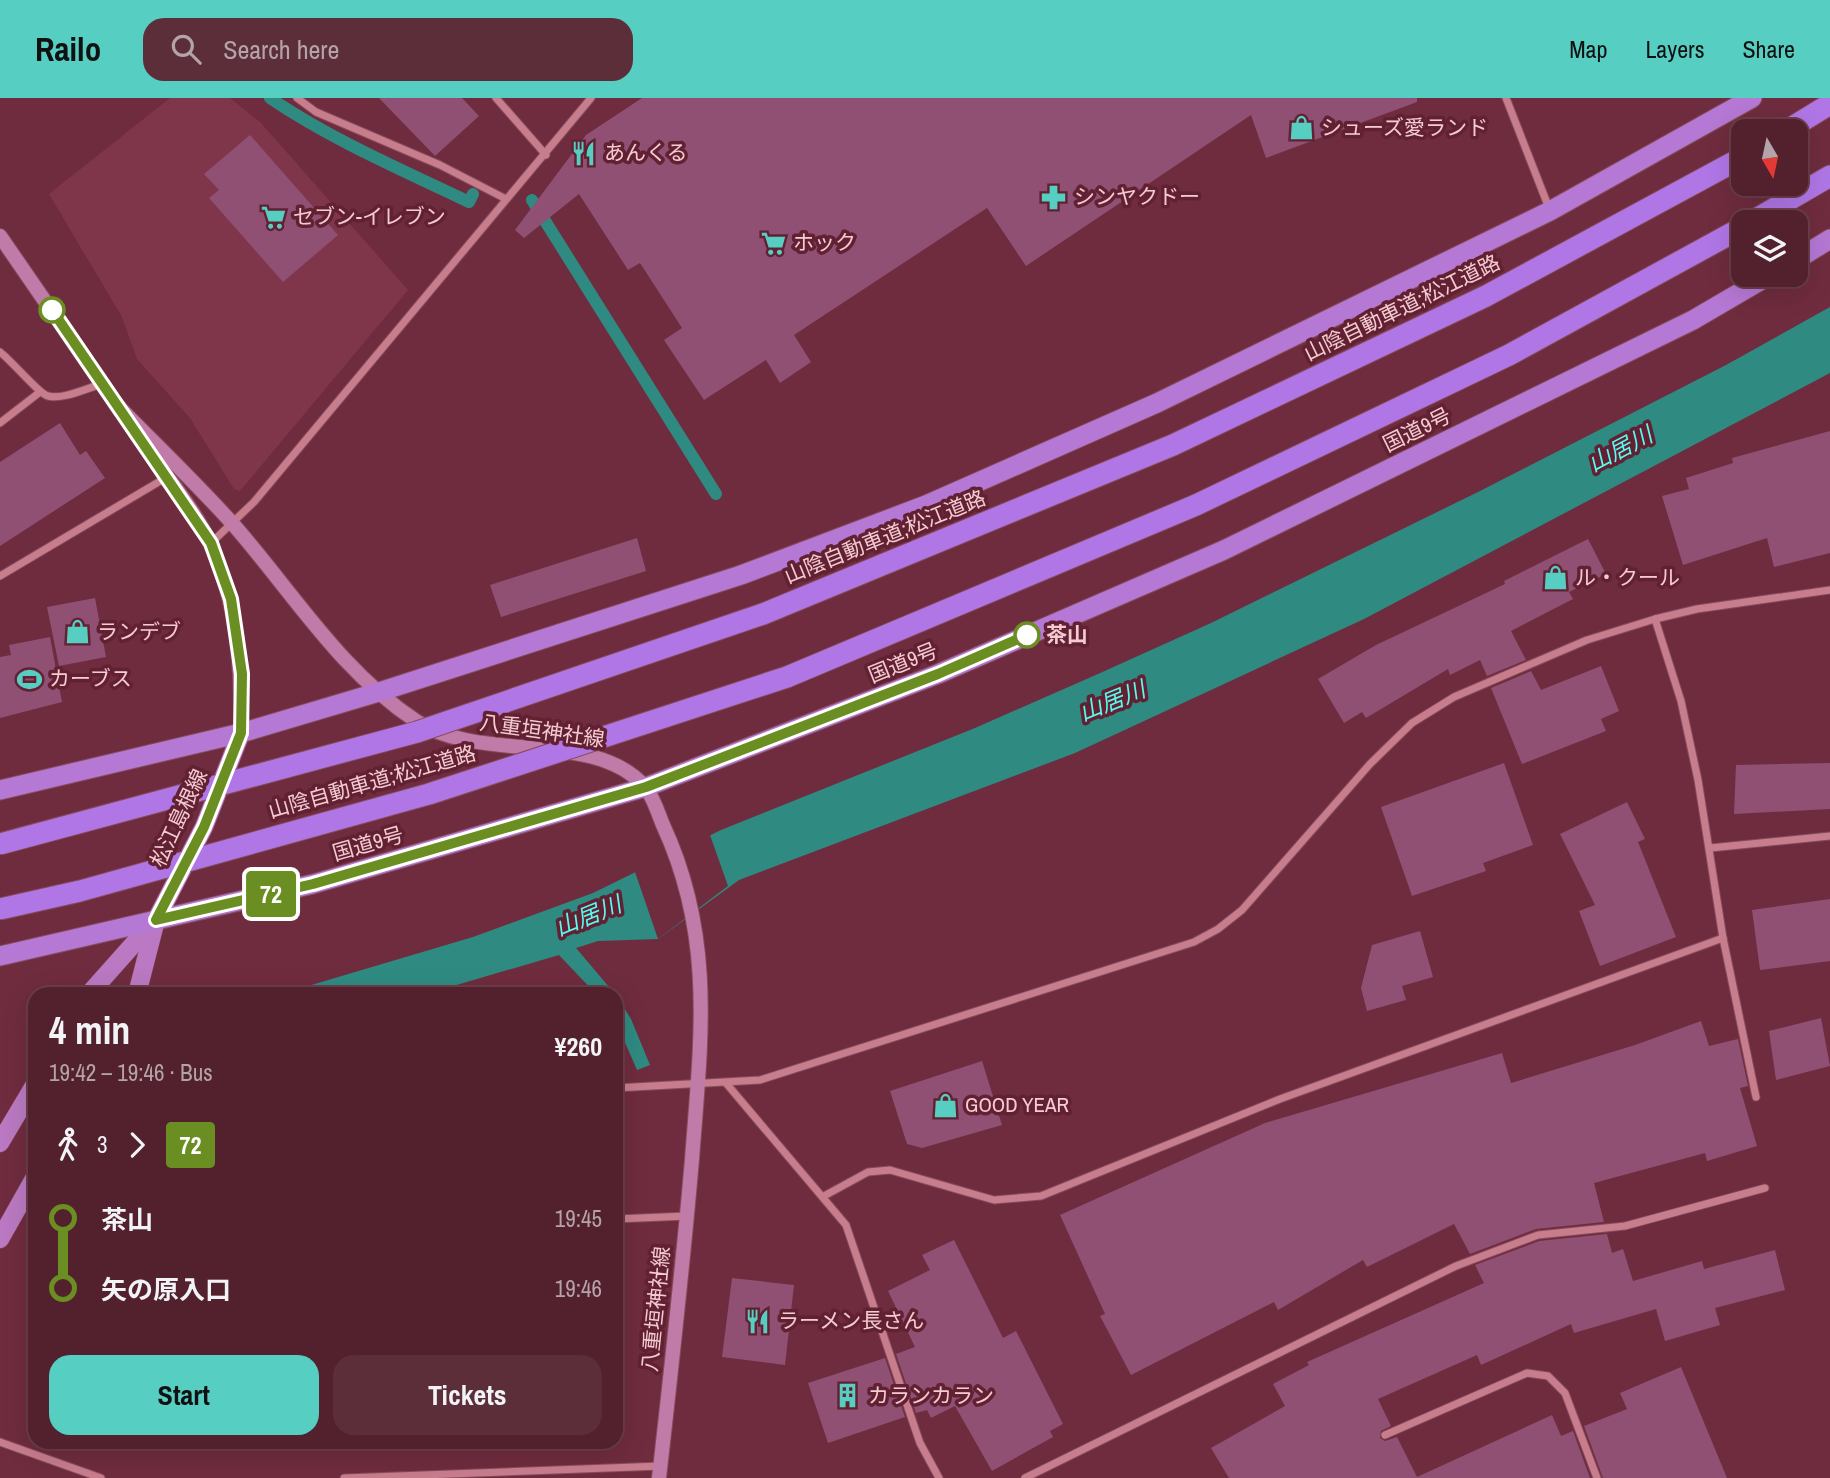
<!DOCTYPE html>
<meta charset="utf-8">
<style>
:root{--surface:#53212e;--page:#5c2e3a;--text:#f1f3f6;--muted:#b5a3aa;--line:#693e4a;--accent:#57cec2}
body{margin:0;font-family:"Archivo Narrow","Noto Sans JP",sans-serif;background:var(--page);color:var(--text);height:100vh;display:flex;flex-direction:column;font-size:26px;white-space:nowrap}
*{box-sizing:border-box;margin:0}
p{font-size:23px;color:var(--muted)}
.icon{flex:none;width:38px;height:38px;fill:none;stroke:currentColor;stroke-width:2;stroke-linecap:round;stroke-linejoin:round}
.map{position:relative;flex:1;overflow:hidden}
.drawer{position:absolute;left:28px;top:889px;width:595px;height:462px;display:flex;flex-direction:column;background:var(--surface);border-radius:21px;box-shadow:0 7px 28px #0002,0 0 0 2px var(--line)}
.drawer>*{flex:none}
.badge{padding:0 14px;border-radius:5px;font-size:24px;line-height:46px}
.needle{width:46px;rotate:171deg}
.fabs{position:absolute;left:1731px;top:21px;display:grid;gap:14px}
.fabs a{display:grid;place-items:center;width:77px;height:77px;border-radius:14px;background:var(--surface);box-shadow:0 7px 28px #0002,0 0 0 2px var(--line);font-size:35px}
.map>.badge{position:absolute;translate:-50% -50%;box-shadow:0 0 0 4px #fff}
.legs{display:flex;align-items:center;gap:10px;height:77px;padding:0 21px;font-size:23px}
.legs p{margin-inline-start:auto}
.head{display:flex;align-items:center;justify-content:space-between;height:119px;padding:0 21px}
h1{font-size:38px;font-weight:700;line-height:52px}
.primary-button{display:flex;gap:14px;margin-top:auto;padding:14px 21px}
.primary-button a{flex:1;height:80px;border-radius:21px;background:var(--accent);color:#111;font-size:28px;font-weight:700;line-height:80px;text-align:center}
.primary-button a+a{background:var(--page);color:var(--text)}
ul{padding:0 21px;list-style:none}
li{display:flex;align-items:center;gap:24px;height:70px;font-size:26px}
li i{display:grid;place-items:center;width:10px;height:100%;margin:0 9px;background:currentColor}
li i::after{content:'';width:18px;height:18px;margin:-9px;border:5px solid;border-radius:50%;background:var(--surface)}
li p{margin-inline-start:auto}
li:first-child i{background:linear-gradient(#0000 50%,currentColor 0)}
li:last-child i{background:linear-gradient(currentColor 50%,#0000 0)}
header{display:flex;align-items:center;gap:42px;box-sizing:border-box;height:98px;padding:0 35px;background:var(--accent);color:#111}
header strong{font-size:33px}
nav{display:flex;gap:38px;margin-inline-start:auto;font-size:24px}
.search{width:490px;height:63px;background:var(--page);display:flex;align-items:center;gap:18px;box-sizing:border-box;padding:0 24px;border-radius:21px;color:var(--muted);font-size:26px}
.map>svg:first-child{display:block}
.built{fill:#80364a}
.water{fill:#2f8b82}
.pier{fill:#6f2c3e}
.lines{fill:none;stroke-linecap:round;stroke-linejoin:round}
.stream{stroke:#2f8b82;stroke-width:12}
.building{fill:#8f5073}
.minor-casing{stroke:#854c5c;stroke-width:9}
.secondary-casing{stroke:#854c5c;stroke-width:16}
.primary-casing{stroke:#854c5c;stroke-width:19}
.trunk-casing{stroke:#854c5c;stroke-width:21}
.motorway-casing{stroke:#854c5c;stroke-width:23}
.minor{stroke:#c87d8d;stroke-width:7}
.secondary{stroke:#c17ba8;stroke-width:14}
.primary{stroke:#ba79c2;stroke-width:18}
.trunk{stroke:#b578d4;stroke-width:19}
.motorway{stroke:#b076e6;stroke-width:21}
.motorway-bridge-casing{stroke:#854c5c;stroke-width:23;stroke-linecap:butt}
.motorway-bridge{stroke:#b076e6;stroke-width:21}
.line-1-casing{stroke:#fff;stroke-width:16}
.line-1{stroke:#6b8e23;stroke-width:10}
.stop-1-dot{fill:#fff;stroke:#6b8e23;stroke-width:3.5}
.labels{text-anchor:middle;stroke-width:7;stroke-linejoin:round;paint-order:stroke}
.poi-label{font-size:21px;fill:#f5cbd2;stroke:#622133;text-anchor:start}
.street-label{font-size:21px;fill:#f5cbd2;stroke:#622133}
.stop-label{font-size:21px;font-weight:bold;fill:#f5cbd2;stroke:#622133;text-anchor:start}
.water-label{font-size:23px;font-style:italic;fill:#56fced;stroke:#622133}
</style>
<header>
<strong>Railo</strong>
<div class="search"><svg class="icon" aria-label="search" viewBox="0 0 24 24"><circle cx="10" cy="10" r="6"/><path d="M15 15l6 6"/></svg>Search here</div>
<nav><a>Map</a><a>Layers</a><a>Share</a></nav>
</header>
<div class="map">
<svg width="1830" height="1380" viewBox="0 0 1830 1380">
<rect width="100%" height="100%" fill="#6f2c3e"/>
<polygon class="built" points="170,0 230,0 261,25 408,192 240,393 234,391 190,320 137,261 122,219 49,96"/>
<g class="water">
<polygon points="1830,209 1830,275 1364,521 1075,655 739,782 658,841 598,843 576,850 615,896 596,896 559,857 426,896 281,896 473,839 593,795 721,732 975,630 1098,576 1211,525 1480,393 1726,267"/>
<polygon points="616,897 631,921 650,967 637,972 616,924"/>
</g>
<g class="pier">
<polygon points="710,737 728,788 658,841 635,774"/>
<polygon points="35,936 35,984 0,990 0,942"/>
</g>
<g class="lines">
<g class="stream">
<path d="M270,0C332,42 402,72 469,104L473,96"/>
<polyline points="532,102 716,396"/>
</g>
</g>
<g class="building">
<polygon points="379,0 462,0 479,18 435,58"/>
<polygon points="642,0 1417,0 1417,4 1266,60 1251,17 1026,168 987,110 794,237 811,264 780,285 766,262 704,302 664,242 682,230 640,165 628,172 579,96 524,140 515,132 586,37"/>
<polygon points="250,37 338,137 283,184 209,100 219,92 204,76"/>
<polygon points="60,325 80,357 86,353 105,380 0,448 0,364"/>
<polygon points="1830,333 1830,455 1774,469 1767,440 1683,467 1662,398 1689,391 1686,380 1733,365 1732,360"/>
<polygon points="637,440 646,473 501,519 490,487"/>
<polygon points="1588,441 1606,476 1569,494 1573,501 1511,533 1526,562 1487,578 1480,562 1450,577 1448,571 1366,620 1362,614 1344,625 1318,581 1376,547 1505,486 1504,483"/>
<polygon points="95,500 106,559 59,568 47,509"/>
<polygon points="50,539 62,604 0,620 0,559 11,557 9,547"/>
<polygon points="1601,568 1619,613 1601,621 1606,633 1522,666 1491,590 1531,573 1541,592"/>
<polygon points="1504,665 1533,747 1483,765 1486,773 1412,798 1381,709"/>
<polygon points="1830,665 1830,711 1734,716 1736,667"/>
<polygon points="1627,704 1645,741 1638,744 1676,839 1600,868 1579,813 1595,807 1560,736"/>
<polygon points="1830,801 1830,863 1760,872 1752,812"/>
<polygon points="1420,833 1433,879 1402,888 1406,902 1367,913 1361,890 1372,847"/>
<polygon points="1821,920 1830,968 1776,982 1769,933"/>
<polygon points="1701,923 1709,948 1738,941 1748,988 1740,990 1757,1048 1707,1063 1705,1055 1594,1085 1604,1124 1536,1131 1470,1156 1454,1126 1367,1169 1363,1162 1278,1212 1274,1204 1131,1277 1100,1218 1105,1216 1060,1117 1265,1025 1502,955 1511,985 1635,947"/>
<polygon points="982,963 1002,1027 922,1050 907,1046 890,993"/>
<polygon points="1607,1136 1612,1155 1623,1151 1633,1183 1702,1163 1704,1171 1775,1152 1785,1192 1715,1210 1720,1227 1665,1243 1656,1211 1574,1235 1571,1226 1481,1267 1477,1257 1378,1301 1391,1328 1381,1333 1380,1340 1385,1343 1397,1339 1417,1379 1552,1317 1561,1338 1573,1333 1590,1380 1229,1380 1211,1350 1285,1308 1273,1286 1309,1267 1307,1264 1484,1185 1475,1167 1539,1143"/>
<polygon points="954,1142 1003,1240 1016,1233 1063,1326 1050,1333 1053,1339 992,1373 955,1308 931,1320 927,1312 916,1315 896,1256 915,1249 888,1193 930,1172 922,1157"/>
<polygon points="732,1180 794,1187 785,1267 722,1259"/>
<polygon points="885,1260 905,1319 828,1345 808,1285"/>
<polygon points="1681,1269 1727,1380 1603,1380 1584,1328 1627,1311 1620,1295"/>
</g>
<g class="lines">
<defs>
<g id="minor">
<polyline points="297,0 316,14 440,67 506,101"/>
<polyline points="496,0 546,57"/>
<polyline points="1506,0 1549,110"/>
<path d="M0,254C12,263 39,296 48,298C63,302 87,290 102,286"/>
<polyline points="0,325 40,294"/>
<polyline points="211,445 254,404 591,0"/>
<polyline points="0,478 167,379"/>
<polyline points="1655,521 1681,603 1698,682 1723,840 1756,999"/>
<polyline points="1710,750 1830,738"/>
<polyline points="726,985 846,1127 920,1345 939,1380"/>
<polyline points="616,990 760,982 1194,844 1218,831 1242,812 1370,666 1412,625 1454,599 1587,542 1655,521 1697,511 1830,492"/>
<polyline points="824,1098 868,1074 890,1072 994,1102 1041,1098 1280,1001 1723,840"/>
<polyline points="616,1121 687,1118"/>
<polyline points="1385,1337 1527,1275 1548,1278 1565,1295 1597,1380"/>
<polyline points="0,1344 101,1380"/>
<polyline points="344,1380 661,1368"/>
<polyline points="1025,1380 1456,1168 1538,1137 1625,1128 1765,1090"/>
</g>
<g id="secondary">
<polyline points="0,138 120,312"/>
<path d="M115,305C154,345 195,384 232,425C292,493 339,572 416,623C482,666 595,631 645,689C653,698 658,715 663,727C715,839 701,942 692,1061C683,1168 671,1274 659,1380"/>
<path d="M140,340C161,372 196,413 211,447C238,507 242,570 241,635"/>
</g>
<g id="primary">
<polyline points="89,896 154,823"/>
<polyline points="137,896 156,822 204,729 241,635"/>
<polyline points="0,1045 35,986"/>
<polyline points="0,1141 35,1079"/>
</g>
<g id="trunk">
<polyline points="1796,162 1830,141"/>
<polyline points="0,692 241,635 379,594 741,477 926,407 1157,305 1550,113 1752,0"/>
<polyline points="0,858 313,786 646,689 938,576 1224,452 1693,222 1770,177"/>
</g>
<g id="motorway">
<polyline points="1786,33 1830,6"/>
<polyline points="1751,124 1830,78"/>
</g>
</defs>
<use href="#minor" class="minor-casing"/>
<use href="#secondary" class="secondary-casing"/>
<use href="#primary" class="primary-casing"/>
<use href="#trunk" class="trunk-casing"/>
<use href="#motorway" class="motorway-casing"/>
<use href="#minor" class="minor"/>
<use href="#secondary" class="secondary"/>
<use href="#primary" class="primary"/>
<use href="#trunk" class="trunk"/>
<use href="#motorway" class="motorway"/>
<defs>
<g id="motorway-bridge">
<polyline points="0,746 417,634 763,516 1173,347 1486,198 1743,59"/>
<polyline points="0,811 80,793 429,696 787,579 1196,407 1509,257 1743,129"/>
</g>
</defs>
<use href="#motorway-bridge" class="motorway-bridge-casing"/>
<use href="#motorway-bridge" class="motorway-bridge"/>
</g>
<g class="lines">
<defs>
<polyline id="line-1" points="52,212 211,445 231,501 242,576 241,635 204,729 156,822 313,786 646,689 938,576 1027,537"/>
</defs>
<use href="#line-1" class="line-1-casing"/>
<use href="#line-1" class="line-1"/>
</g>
<defs>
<symbol id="shop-bare" viewBox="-9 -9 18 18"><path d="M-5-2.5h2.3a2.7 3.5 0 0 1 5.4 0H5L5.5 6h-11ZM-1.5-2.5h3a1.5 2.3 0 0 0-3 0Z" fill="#57cec2" stroke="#622133" stroke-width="2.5" paint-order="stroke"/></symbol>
<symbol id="restaurant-bare" viewBox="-9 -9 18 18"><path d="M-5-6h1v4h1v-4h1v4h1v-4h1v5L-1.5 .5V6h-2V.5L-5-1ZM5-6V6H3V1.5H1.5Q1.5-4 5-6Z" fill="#57cec2" stroke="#622133" stroke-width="2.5" paint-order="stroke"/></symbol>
<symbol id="pharmacy-bare" viewBox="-9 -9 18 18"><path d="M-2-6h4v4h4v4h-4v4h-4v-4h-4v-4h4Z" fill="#57cec2" stroke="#622133" stroke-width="2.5" paint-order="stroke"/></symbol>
<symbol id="supermarket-bare" viewBox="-9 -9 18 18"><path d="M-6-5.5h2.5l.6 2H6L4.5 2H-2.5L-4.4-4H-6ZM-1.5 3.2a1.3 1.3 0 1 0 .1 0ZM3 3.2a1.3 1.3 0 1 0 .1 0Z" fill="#57cec2" stroke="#622133" stroke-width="2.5" paint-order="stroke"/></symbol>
<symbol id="stadium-bare" viewBox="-9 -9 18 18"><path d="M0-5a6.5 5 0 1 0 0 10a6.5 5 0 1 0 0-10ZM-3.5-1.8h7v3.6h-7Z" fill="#57cec2" stroke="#622133" stroke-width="2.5" paint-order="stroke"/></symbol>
<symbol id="building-bare" viewBox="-9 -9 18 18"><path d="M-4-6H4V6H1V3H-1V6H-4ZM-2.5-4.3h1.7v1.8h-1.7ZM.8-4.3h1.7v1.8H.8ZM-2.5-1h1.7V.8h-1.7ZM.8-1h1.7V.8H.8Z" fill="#57cec2" stroke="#622133" stroke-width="2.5" paint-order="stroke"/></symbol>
</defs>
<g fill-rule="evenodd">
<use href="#shop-bare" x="1284" y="12" width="35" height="35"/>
<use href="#restaurant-bare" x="566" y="38" width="35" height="35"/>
<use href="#pharmacy-bare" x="1036" y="82" width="35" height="35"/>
<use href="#supermarket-bare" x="256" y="102" width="35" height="35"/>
<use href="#supermarket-bare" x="756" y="128" width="35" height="35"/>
<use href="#shop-bare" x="1538" y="462" width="35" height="35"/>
<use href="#shop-bare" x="60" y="516" width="35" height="35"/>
<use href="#stadium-bare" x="12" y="564" width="35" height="35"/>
<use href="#shop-bare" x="928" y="990" width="35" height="35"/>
<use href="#restaurant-bare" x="740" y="1206" width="35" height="35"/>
<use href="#building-bare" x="830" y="1280" width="35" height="35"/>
</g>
<g class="stop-1-dot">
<circle cx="52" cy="212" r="12"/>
<circle cx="1027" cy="537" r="12"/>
</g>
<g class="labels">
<g class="poi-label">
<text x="1321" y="37">シューズ愛ランド</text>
<text x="604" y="62">あんくる</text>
<text x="1074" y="106">シンヤクドー</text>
<text x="293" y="126">セブン-イレブン</text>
<text x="793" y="152">ホック</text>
<text x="1575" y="487">ル・クール</text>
<text x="97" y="541">ランデブ</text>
<text x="49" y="588">カーブス</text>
<text x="965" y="1014">GOOD YEAR</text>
<text x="778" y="1230">ラーメン長さん</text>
<text x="868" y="1305">カランカラン</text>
</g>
<g class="street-label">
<text transform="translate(1402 210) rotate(-26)" y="7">山陰自動車道;松江道路</text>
<text transform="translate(1417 332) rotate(-26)" y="7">国道9号</text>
<text transform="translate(885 439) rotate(-22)" y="7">山陰自動車道;松江道路</text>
<text transform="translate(903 565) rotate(-22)" y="7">国道9号</text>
<text transform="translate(542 633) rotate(8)" y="7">八重垣神社線</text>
<text transform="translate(372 684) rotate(-16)" y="7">山陰自動車道;松江道路</text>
<text transform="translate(179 720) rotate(-65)" y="7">松江島根線</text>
<text transform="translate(368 746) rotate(-16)" y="7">国道9号</text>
<text transform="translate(656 1211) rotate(-84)" y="7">八重垣神社線</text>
</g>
<g class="stop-label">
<text x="1046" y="544">茶山</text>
</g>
<g class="water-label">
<text transform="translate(1620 351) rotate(-28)" y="8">山居川</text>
<text transform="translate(1112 603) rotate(-22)" y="8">山居川</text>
<text transform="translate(588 818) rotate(-22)" y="8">山居川</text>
</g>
</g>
</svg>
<div class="fabs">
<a><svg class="needle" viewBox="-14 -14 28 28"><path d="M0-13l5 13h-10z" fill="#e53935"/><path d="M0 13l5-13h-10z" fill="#b5a3aa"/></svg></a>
<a><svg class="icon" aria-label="layers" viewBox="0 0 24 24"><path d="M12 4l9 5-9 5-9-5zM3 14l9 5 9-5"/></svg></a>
</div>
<b class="badge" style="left:271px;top:796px;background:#6b8e23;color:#fff">72</b>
<section class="drawer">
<div class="head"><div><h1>4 min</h1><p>19:42 – 19:46 · Bus</p></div><b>¥260</b></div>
<div class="legs"><svg class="icon" aria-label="walk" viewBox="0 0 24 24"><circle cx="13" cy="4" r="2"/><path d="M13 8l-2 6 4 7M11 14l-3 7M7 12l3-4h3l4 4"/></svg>3<svg class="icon" aria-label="forward" viewBox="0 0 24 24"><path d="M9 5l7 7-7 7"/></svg><b class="badge" style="background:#6b8e23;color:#fff">72</b></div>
<ul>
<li><i style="color:#6b8e23"></i><b>茶山</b><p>19:45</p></li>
<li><i style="color:#6b8e23"></i><b>矢の原入口</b><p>19:46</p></li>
</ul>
<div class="primary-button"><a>Start</a><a>Tickets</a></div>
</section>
</div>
